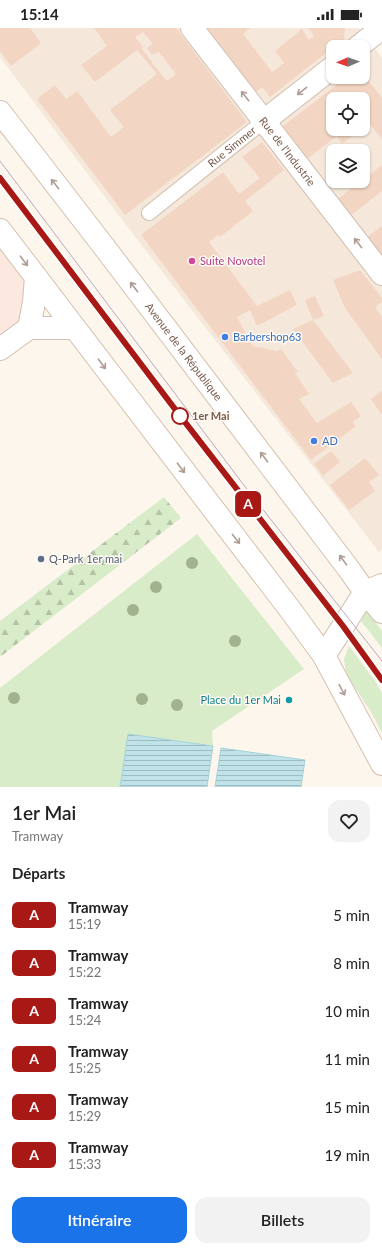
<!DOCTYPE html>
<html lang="fr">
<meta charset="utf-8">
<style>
:root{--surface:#fff;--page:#f2f2f2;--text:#222;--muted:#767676;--accent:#1a73e8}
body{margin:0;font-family:Lato,sans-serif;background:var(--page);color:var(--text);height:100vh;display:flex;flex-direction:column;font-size:15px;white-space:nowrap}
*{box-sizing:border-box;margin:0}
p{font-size:13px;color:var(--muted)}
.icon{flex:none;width:22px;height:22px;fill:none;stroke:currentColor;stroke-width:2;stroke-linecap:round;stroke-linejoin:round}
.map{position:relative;height:759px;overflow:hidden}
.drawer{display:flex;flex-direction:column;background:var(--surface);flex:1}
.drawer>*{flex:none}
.badge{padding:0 8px;border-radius:6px;font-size:14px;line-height:26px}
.needle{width:26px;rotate:268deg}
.fabs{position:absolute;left:326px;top:12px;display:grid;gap:8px}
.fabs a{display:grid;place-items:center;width:44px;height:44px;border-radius:8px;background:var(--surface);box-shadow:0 1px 3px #0004;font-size:20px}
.map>.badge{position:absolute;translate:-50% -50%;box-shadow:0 0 0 2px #fff}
h2{padding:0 12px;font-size:15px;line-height:36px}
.round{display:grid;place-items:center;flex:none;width:42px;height:42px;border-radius:12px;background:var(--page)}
.summary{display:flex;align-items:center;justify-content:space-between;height:68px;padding:0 12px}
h1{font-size:19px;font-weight:600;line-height:30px}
.button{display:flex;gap:8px;margin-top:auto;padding:8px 12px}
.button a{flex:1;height:46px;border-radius:12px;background:var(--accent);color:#fff;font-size:16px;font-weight:600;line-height:46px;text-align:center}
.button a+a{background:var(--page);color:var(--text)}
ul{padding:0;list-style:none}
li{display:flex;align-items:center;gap:12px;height:48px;padding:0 12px}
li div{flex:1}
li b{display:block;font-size:15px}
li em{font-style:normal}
li .badge{min-width:44px;font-weight:700;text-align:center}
.status{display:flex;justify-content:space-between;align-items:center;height:28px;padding:0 20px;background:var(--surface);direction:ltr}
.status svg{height:11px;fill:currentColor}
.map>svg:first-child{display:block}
.residential{fill:#f5e8da;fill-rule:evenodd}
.commercial{fill:#fde8e0}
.green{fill:#d8ecc9}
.forest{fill:url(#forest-firs)}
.water{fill:url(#water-rules);stroke:#a5d3da}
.building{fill:#f3d5c3;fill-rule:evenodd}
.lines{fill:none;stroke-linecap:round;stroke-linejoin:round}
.lane-casing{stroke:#d1beb0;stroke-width:16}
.street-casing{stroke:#d1beb0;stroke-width:24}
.secondary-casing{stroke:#d6c0b0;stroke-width:24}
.lane{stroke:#fff;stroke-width:14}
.street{stroke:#fff;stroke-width:22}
.secondary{stroke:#fff;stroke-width:22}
.tram{stroke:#b9a8c9;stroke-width:1}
.tree{fill:#a0b28e}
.oneway{stroke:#af9d94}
.line-casing{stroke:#fff;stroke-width:9}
.line{stroke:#a81815;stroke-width:6}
.hotel-dot{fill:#d1479c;stroke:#fffaf3;stroke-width:1.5}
.shop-dot{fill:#3f7fe0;stroke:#fffaf3;stroke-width:1.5}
.stop-dot{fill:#fff;stroke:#a81815;stroke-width:2}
.service-dot{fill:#5c6f8a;stroke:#fffaf3;stroke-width:1.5}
.culture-dot{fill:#0f9aa8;stroke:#fffaf3;stroke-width:1.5}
.labels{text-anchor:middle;stroke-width:3;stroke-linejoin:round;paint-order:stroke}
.street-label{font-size:11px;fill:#7a5c4d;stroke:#fffaf3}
.hotel-label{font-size:11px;fill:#b23c85;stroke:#fffaf3;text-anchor:start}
.shop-label{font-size:11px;fill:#366cbe;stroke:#fffaf3;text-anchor:start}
.stop-label{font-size:11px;font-weight:bold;fill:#7a5c4d;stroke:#fffaf3;text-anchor:start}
.service-label{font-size:11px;fill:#4e5e75;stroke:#fffaf3;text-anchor:start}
.culture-label{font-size:11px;fill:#0d838f;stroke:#fffaf3;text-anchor:end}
</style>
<div class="status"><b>15:14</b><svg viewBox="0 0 49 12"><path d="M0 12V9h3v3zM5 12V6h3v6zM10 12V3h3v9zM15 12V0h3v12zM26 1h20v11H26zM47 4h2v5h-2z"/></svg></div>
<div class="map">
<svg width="382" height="759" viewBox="0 0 382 759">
<defs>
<pattern id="forest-firs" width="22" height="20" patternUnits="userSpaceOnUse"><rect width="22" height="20" fill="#d8ecc9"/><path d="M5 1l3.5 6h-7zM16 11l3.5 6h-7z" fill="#b4c2a5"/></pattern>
<pattern id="water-rules" width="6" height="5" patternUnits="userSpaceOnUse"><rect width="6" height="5" fill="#bfe3e8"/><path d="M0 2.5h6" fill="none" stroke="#a0bbbe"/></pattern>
</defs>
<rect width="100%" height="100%" fill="#fdf6ec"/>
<path class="residential" d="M0,0H359L382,30V522L379,524L123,193L0,29ZM333,19H363V49H333ZM333,71H363V101H333ZM333,123H363V153H333Z"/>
<polygon class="commercial" points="0,202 50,268 0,308"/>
<g class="green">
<polygon points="197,506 304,641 212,703 213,718 128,706 120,759 0,759 0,660"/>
<polygon points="367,583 382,603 382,620 361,593"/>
<polygon points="349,618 375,653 382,665 382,705 371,684 346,646 344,631"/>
</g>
<polygon class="forest" points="164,469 181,490 0,629 0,593"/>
<g class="water">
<polygon points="128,706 213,718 207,759 120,759"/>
<polygon points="221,720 305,732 301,759 215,759"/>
</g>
<g class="building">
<polygon points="0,0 30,0 41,15 11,38 0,23"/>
<path d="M94,0H176L247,94L125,187L37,71L55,57L66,71L77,63L111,109L124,99L110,82L157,46L137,22L95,54L81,37L107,18ZM143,4L153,16L147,20L152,27L159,24L176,46L167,53L152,35H153L142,21L143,19L135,9Z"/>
<polygon points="207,0 251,0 243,6 272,44 284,35 275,23 302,1 309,12 314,8 308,0 345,0 344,11 270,69 262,59 256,64"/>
<polygon points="363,46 382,70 382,111 369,95 363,99 363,71 333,71 333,101 361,101 342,116 337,108 307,131 283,98 347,49 363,49"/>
<polygon points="262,114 284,142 245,173 253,183 220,209 218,207 209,214 257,278 290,262 297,277 257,298 250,282 237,289 253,318 277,323 281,321 298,344 295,345 309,366 299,371 317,395 351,374 361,388 353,394 356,398 311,432 141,207 223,144 239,166 260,150 242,129"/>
<polygon points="382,137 382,163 350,188 338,171 361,153 363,153 363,152"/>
<polygon points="382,198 382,229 367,209"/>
<polygon points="360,242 382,270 382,274 375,279 382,289 382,331 345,280 333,252"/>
<polygon points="315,268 324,288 313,292 305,272"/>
<polygon points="313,292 353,345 333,355 293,301"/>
<polygon points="382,363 382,385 381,386 371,371"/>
<polygon points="331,423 340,434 323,448 314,436"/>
<polygon points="365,430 379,447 369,454 375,463 349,482 330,457"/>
</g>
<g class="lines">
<defs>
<g id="lane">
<path id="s1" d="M149,185L264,93"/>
</g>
<g id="street">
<path id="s2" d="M192,0L382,246"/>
<polyline points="358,19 382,0"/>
<polyline points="264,93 333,39"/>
<polyline points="29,300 34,274 36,249"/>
<polyline points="0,321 29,300 74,300"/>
<polyline points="324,628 365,564 382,557"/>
</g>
<g id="secondary">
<path id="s3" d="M0,84L105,220L348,540L365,564L382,584"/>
<polyline points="0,202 292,584 324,628 382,736"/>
</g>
</defs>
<use href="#lane" class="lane-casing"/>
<use href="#street" class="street-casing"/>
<use href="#secondary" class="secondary-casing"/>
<use href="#lane" class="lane"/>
<use href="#street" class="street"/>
<use href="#secondary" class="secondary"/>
<g class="tram">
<polyline points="0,133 243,456 382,633"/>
<polyline points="0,150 181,389 343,598 382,652"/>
</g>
</g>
<g class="tree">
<circle cx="192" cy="535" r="6"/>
<circle cx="156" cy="559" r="6"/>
<circle cx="133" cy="582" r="6"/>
<circle cx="235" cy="613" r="6"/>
<circle cx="14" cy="670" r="6"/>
<circle cx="142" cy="671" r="6"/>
<circle cx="177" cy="677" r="6"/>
</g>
<defs><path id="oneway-shaft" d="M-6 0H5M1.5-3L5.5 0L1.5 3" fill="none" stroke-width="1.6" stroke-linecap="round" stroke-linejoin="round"/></defs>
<g class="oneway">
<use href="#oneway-shaft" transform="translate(302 63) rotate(142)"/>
<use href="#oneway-shaft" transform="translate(245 68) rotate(-128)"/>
<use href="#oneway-shaft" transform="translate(55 156) rotate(-128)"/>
<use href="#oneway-shaft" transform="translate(358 215) rotate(-128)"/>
<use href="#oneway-shaft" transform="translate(24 233) rotate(53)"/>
<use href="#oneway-shaft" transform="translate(134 259) rotate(-127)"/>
<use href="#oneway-shaft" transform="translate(102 336) rotate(53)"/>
<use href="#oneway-shaft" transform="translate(264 429) rotate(-127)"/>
<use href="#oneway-shaft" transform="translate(181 440) rotate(53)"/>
<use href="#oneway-shaft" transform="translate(236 511) rotate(52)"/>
<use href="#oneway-shaft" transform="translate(343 532) rotate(-127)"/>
<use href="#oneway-shaft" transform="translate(342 662) rotate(62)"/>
</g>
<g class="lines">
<defs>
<polyline id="line" points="0,150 181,389 343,598 382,652"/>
</defs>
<use href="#line" class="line-casing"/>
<use href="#line" class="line"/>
</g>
<circle class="hotel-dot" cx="192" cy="233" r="4"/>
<g class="shop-dot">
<circle cx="225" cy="309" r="4"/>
<circle cx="314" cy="413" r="4"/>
</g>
<circle class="stop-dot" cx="180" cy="388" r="8"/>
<circle class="service-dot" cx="41" cy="531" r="4"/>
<circle class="culture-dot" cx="289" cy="672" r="4"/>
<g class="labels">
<g class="street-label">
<text dy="4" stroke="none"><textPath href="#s1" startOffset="106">Rue Simmer</textPath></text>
<text dy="4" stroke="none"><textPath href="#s2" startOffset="156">Rue de l'Industrie</textPath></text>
<text dy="4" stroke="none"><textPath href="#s3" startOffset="302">Avenue de la République</textPath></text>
</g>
<g class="hotel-label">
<text x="200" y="237">Suite Novotel</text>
</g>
<g class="shop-label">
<text x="233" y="313">Barbershop63</text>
<text x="322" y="417">AD</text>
</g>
<g class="stop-label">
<text x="192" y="392">1er Mai</text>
</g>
<g class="service-label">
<text x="49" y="535">Q-Park 1er mai</text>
</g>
<g class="culture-label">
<text x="281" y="676">Place du 1er Mai</text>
</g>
</g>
</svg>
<div class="fabs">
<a><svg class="needle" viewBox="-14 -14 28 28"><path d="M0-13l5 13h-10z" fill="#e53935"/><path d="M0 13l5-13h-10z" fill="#767676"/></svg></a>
<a><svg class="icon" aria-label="locate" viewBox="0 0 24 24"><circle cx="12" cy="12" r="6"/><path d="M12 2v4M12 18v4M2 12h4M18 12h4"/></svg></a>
<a><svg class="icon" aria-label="layers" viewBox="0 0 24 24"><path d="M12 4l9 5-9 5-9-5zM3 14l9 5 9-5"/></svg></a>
</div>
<b class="badge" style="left:248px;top:476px;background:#a81815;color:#fff">A</b>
</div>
<section class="drawer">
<div class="summary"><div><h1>1er Mai</h1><p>Tramway</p></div><a class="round"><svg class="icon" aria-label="heart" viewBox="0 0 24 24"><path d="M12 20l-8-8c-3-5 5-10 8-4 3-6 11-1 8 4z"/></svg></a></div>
<h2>Départs</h2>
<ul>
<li><span class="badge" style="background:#a81815;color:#fff">A</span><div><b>Tramway</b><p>15:19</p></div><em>5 min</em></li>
<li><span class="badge" style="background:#a81815;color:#fff">A</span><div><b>Tramway</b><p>15:22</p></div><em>8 min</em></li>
<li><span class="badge" style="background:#a81815;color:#fff">A</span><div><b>Tramway</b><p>15:24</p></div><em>10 min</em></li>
<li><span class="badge" style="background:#a81815;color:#fff">A</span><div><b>Tramway</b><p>15:25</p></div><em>11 min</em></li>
<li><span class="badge" style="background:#a81815;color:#fff">A</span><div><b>Tramway</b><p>15:29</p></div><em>15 min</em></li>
<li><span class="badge" style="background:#a81815;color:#fff">A</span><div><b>Tramway</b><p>15:33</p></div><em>19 min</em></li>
</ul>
<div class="button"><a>Itinéraire</a><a>Billets</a></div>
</section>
